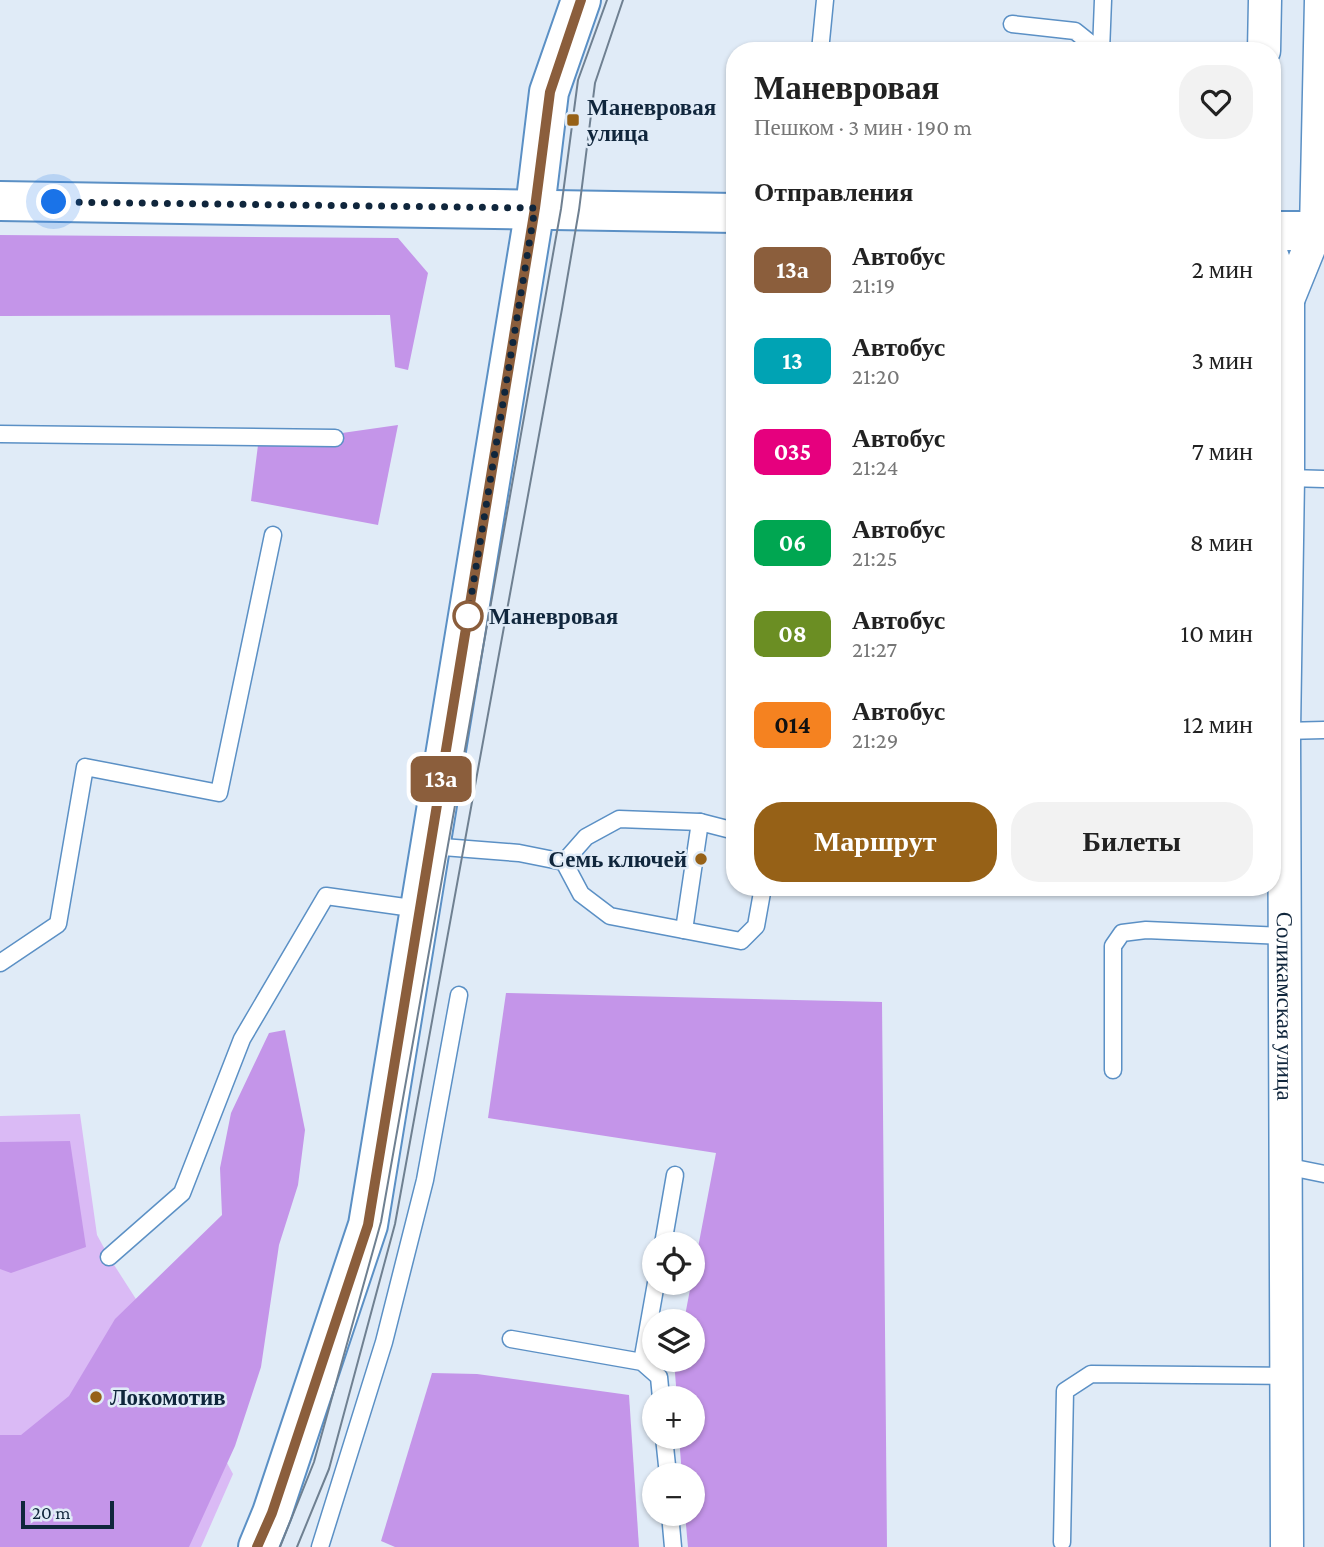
<!DOCTYPE html>
<html lang="ru">
<meta charset="utf-8">
<style>
:root{--surface:#fff;--page:#f2f2f2;--text:#222;--muted:#767676;--accent:#966117}
body{margin:0;font-family:"Crimson Pro",serif;background:var(--page);color:var(--text);height:100vh;display:flex;flex-direction:column;font-size:26px;white-space:nowrap}
*{box-sizing:border-box;margin:0}
p{font-size:23px;color:var(--muted)}
.icon{flex:none;width:38px;height:38px;fill:none;stroke:currentColor;stroke-width:2;stroke-linecap:round;stroke-linejoin:round}
.map{position:relative;flex:1;overflow:hidden}
.panel{position:absolute;left:726px;top:42px;width:555px;height:854px;display:flex;flex-direction:column;background:var(--surface);border-radius:28px;box-shadow:0 2px 5px #0004}
.panel>*{flex:none}
.badge{padding:0 14px;border-radius:10px;font-size:24px;line-height:46px}
.buttons{position:absolute;left:642px;top:1232px;display:grid;gap:14px}
.buttons a{display:grid;place-items:center;width:63px;height:63px;border-radius:50%;background:var(--surface);box-shadow:0 2px 5px #0004;font-size:35px}
.scale{position:absolute;left:21px;bottom:18px;width:93px;box-sizing:border-box;padding-left:7px;border:4px solid #10263c;border-top:0;font-size:19px;line-height:24px;white-space:nowrap;color:#10263c;-webkit-text-stroke:5px #e0ebf7;paint-order:stroke}
.you{position:absolute;width:35px;height:35px;margin:-18px;border:5px solid #fff;border-radius:50%;background:#1a73e8;box-shadow:0 0 0 10px #1a73e833}
.map>.badge{position:absolute;translate:-50% -50%;box-shadow:0 0 0 4px #fff}
h2{padding:0 28px;font-size:26px;line-height:63px}
.round{display:grid;place-items:center;flex:none;width:74px;height:74px;border-radius:28px;background:var(--page)}
.headline{display:flex;align-items:center;justify-content:space-between;height:119px;padding:0 28px}
h1{font-size:33px;font-weight:800;line-height:52px}
.primary-button{display:flex;gap:14px;margin-top:auto;padding:14px 28px}
.primary-button a{flex:1;height:80px;border-radius:28px;background:var(--accent);color:#fff;font-size:28px;font-weight:800;line-height:80px;text-align:center}
.primary-button a+a{background:var(--page);color:var(--text)}
ul{padding:0;list-style:none}
li{display:flex;align-items:center;gap:21px;height:91px;padding:0 28px}
li div{flex:1}
li b{display:block;font-size:26px}
li em{font-style:normal}
li .badge{min-width:77px;font-weight:700;text-align:center}
.map>svg:first-child{display:block}
.green{fill:#dabaf5}
.forest{fill:#c495e9}
.lines{fill:none;stroke-linecap:round;stroke-linejoin:round}
.service-casing{stroke:#5b90c5;stroke-width:19}
.minor-casing{stroke:#5b90c5;stroke-width:35}
.tertiary-casing{stroke:#5b90c5;stroke-width:42}
.secondary-casing{stroke:#5b90c5;stroke-width:42}
.service{stroke:#fff;stroke-width:16}
.minor{stroke:#fff;stroke-width:32}
.tertiary{stroke:#fff;stroke-width:38}
.secondary{stroke:#fff;stroke-width:38}
.tram{stroke:#6f8091;stroke-width:2}
.line-casing{stroke:#fff;stroke-width:16}
.line{stroke:#8b5e3c;stroke-width:10}
.walk{stroke:#10263c;stroke-width:7;stroke-dasharray:0 12.6}
.poi-dot{fill:#966117;stroke:#e0ebf7;stroke-width:2.5}
.stop-dot{fill:#fff;stroke:#8b5e3c;stroke-width:3.5}
.labels{text-anchor:middle;stroke-width:5;stroke-linejoin:round;paint-order:stroke}
.poi-label{font-size:23px;font-weight:bold;fill:#10263c;stroke:#e0ebf7;text-anchor:start}
.stop-label{font-size:23px;font-weight:bold;fill:#10263c;stroke:#e0ebf7;text-anchor:start}
.street-label{font-size:23px;fill:#10263c;stroke:#e0ebf7}
</style>
<div class="map">
<svg width="1324" height="1547" viewBox="0 0 1324 1547">
<rect width="100%" height="100%" fill="#e0ebf7"/>
<polygon class="green" points="80,1114 97,1235 109,1257 150,1321 233,1474 201,1547 0,1547 0,1116"/>
<g class="forest">
<polygon points="0,235 398,238 428,273 408,370 395,367 390,315 0,316"/>
<polygon points="398,425 378,525 251,501 258,445"/>
<polygon points="506,993 882,1002 887,1547 688,1547 685,1514 693,1514 693,1475 682,1475 679,1437 693,1437 693,1398 677,1398 675,1373 677,1360 693,1360 693,1321 684,1321 716,1153 488,1118"/>
<polygon points="285,1030 305,1130 298,1185 279,1245 261,1367 235,1446 189,1547 0,1547 0,1435 21,1435 69,1396 115,1319 222,1215 220,1168 231,1113 269,1033"/>
<polygon points="70,1141 86,1247 11,1273 0,1269 0,1142"/>
<polygon points="432,1373 477,1374 629,1395 639,1547 395,1547 381,1541"/>
</g>
<g class="lines">
<defs>
<g id="service">
<polyline points="1012,24 1075,31 1100,51"/>
<polyline points="820,51 825,0"/>
<polyline points="1101,51 1103,0"/>
<polyline points="0,434 335,438"/>
<polyline points="1288,478 1324,479"/>
<polyline points="1284,731 1324,730"/>
<polyline points="430,846 519,853 564,862"/>
<polyline points="564,862 581,894 610,916 741,941 756,926 763,887"/>
<polyline points="564,862 586,837 619,819 700,822 735,831"/>
<polyline points="684,930 700,822"/>
<polyline points="0,963 58,924 85,767 219,793 273,535"/>
<polyline points="1113,1070 1113,946 1122,933 1146,930 1285,936"/>
<polyline points="1285,1166 1324,1174"/>
<polyline points="663,1244 675,1175"/>
<polyline points="109,1257 182,1193 242,1039 326,896 419,909"/>
<polyline points="511,1339 642,1362 659,1377 661,1398"/>
<polyline points="642,1362 656,1283"/>
<polyline points="664,1437 668,1475"/>
<polyline points="670,1514 673,1547"/>
<polyline points="1062,1542 1065,1391 1091,1374 1287,1376"/>
<polyline points="320,1547 384,1342 425,1180 459,995"/>
</g>
<g id="minor">
<polyline points="1264,51 1265,0"/>
<path id="s1" d="M1272,255L1288,300V478L1284,731L1287,1547"/>
<polyline points="1288,300 1316,231 1321,0"/>
</g>
<g id="tertiary">
<polyline points="0,201 735,213"/>
<polyline points="1272,231 1324,231"/>
</g>
<polyline id="secondary" points="258,1547 272,1513 368,1225 535,208 549,92 581,0"/>
</defs>
<use href="#service" class="service-casing"/>
<use href="#minor" class="minor-casing"/>
<use href="#tertiary" class="tertiary-casing"/>
<use href="#secondary" class="secondary-casing"/>
<use href="#service" class="service"/>
<use href="#minor" class="minor"/>
<use href="#tertiary" class="tertiary"/>
<use href="#secondary" class="secondary"/>
<g class="tram">
<polyline points="280,1547 314,1462 381,1222 561,209 578,80 607,0"/>
<polyline points="297,1547 329,1469 395,1224 562,309 579,210 595,83 623,0"/>
</g>
</g>
<g class="lines">
<defs>
<polyline id="line" points="257,1547 272,1513 368,1225 535,208 550,92 581,0"/>
</defs>
<use href="#line" class="line-casing"/>
<use href="#line" class="line"/>
<polyline class="walk" points="54,202 535,208 468,616"/>
</g>
<g class="poi-dot">
<rect x="566" y="113" width="14" height="14" rx="3.5"/>
<circle cx="701" cy="859" r="7"/>
<circle cx="96" cy="1397" r="7"/>
</g>
<circle class="stop-dot" cx="468" cy="616" r="14"/>
<g class="labels">
<g class="poi-label">
<text x="587" y="115">Маневровая<tspan x="587" dy="26">улица</tspan></text>
<text x="687" y="867" text-anchor="end">Семь ключей</text>
<text x="110" y="1405">Локомотив</text>
</g>
<g class="stop-label">
<text x="489" y="624">Маневровая</text>
</g>
<g class="street-label">
<text dy="8" stroke="none"><textPath href="#s1" startOffset="754">Соликамская улица</textPath></text>
</g>
</g>
</svg>
<div class="buttons">
<a><svg class="icon" aria-label="locate" viewBox="0 0 24 24"><circle cx="12" cy="12" r="6"/><path d="M12 2v4M12 18v4M2 12h4M18 12h4"/></svg></a>
<a><svg class="icon" aria-label="layers" viewBox="0 0 24 24"><path d="M12 4l9 5-9 5-9-5zM3 14l9 5 9-5"/></svg></a>
<a>+</a>
<a>−</a>
</div>
<div class="scale">20 m</div>
<div class="you" style="left:54px;top:202px"></div>
<b class="badge" style="left:441px;top:779px;background:#8b5e3c;color:#fff">13а</b>
<section class="panel">
<div class="headline"><div><h1>Маневровая</h1><p>Пешком · 3 мин · 190 m</p></div><a class="round"><svg class="icon" aria-label="heart" viewBox="0 0 24 24"><path d="M12 20l-8-8c-3-5 5-10 8-4 3-6 11-1 8 4z"/></svg></a></div>
<h2>Отправления</h2>
<ul>
<li><span class="badge" style="background:#8b5e3c;color:#fff">13а</span><div><b>Автобус</b><p>21:19</p></div><em>2 мин</em></li>
<li><span class="badge" style="background:#00a3b4;color:#fff">13</span><div><b>Автобус</b><p>21:20</p></div><em>3 мин</em></li>
<li><span class="badge" style="background:#e6007e;color:#fff">035</span><div><b>Автобус</b><p>21:24</p></div><em>7 мин</em></li>
<li><span class="badge" style="background:#00a651;color:#fff">06</span><div><b>Автобус</b><p>21:25</p></div><em>8 мин</em></li>
<li><span class="badge" style="background:#6b8e23;color:#fff">08</span><div><b>Автобус</b><p>21:27</p></div><em>10 мин</em></li>
<li><span class="badge" style="background:#f58220;color:#111">014</span><div><b>Автобус</b><p>21:29</p></div><em>12 мин</em></li>
</ul>
<div class="primary-button"><a>Маршрут</a><a>Билеты</a></div>
</section>
</div>
